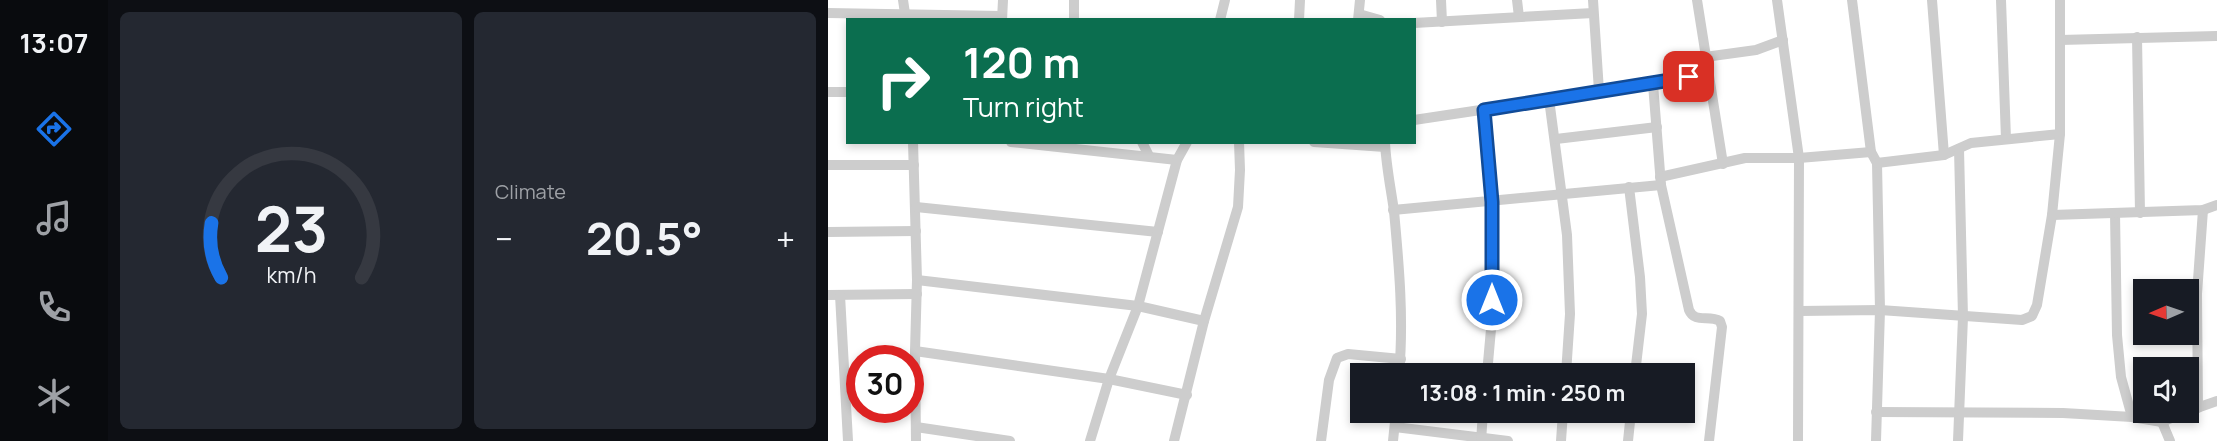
<!DOCTYPE html>
<html lang="en">
<head>
<meta charset="utf-8">
<style>
	:root { --surface:#171b24; --page:#242831; --text:#f1f3f6; --muted:#9ea1a6; --line:#363941; --accent:#1a73e8 }
	body { margin:0; font-family:Manrope,sans-serif; background:var(--page); color:var(--text); height:100vh; display:flex; flex-direction:column; font-size:22px; white-space:nowrap }
	* { box-sizing:border-box; margin:0 }
	p { font-size:20px; color:var(--muted) }
	.icon { flex:none; width:33px; height:33px; fill:none; stroke:currentColor; stroke-width:2; stroke-linecap:round; stroke-linejoin:round }
	.map { position:relative; flex:1; overflow:hidden }
	.drawer { display:flex; flex-direction:column; gap:12px; padding:12px; background:#0d0f14; width:720px }
	.drawer>* { flex:none }
	.hud { position:absolute; left:18px; top:18px; width:570px; height:126px; border-radius:0px; box-shadow:0 3px 9px #0003; background:#0b6e4f; color:#fff; overflow:hidden }
	.needle { width:39px; rotate:268deg }
	.tools { position:absolute; left:1305px; top:279px; display:grid; gap:12px }
	.tools a { display:grid; place-items:center; width:66px; height:66px; border-radius:0px; background:var(--surface); box-shadow:0 3px 9px #0003; font-size:30px }
	.speed { position:absolute; left:18px; top:345px; display:flex; gap:12px; font-size:30px; font-weight:700; text-align:center }
	.speed>* { display:grid; place-content:center; width:78px; height:78px; border-radius:50%; background:var(--surface); box-shadow:0 3px 9px #0003; line-height:1 }
	.speed .limit { border:9px solid #d22; background:#fff; color:#111 }
	.pin { position:absolute; display:grid; place-items:center; width:51px; height:51px; color:#fff; margin:-26px; border-radius:12px; box-shadow:0 3px 9px #0006 }
	.me { position:absolute; width:66px; margin:-33px; rotate:0deg; stroke-linejoin:round; filter:drop-shadow(0 0 4px #0008) }
	.turn { display:flex; align-items:center; gap:21px; height:126px; padding:0 18px; font-size:27px }
	.turn .icon { width:78px; height:78px; stroke-width:2.5 }
	.turn b { display:block; font-size:42px; line-height:51px }
	.big { font-size:45px; font-weight:700; line-height:1.1 }
	.drawer .widget { flex:1; display:flex; flex-direction:column; justify-content:center; gap:9px; min-width:0; padding:0 21px; border-radius:9px; background:var(--page) }
	.drawer .dial { align-items:center; gap:0 }
	.dial svg { height:156px; overflow:visible; fill:none; stroke:var(--line); stroke-width:7; stroke-linecap:round; text-anchor:middle }
	.dial text { fill:var(--text); stroke:none }
	.heat { display:flex; justify-content:space-between; align-items:center; font-size:33px; direction:ltr }
	.drawer .tiles { flex:1; display:grid; gap:12px; grid-template-columns:repeat(2,1fr) }
	.trip { position:absolute; left:522px; top:363px; width:345px; height:60px; border-radius:0px; background:var(--surface); box-shadow:0 3px 9px #0003; font-weight:700; line-height:60px; text-align:center }
	main { display:flex; flex:1; min-height:0 }
	.menu { display:flex; flex-direction:column; width:108px; justify-content:space-around; align-items:center; background:#090b0e; color:var(--muted) }
	.menu .icon { width:42px; height:42px }
	.menu .on { color:var(--accent) }
	.menu b { font-size:27px; color:var(--text) }
	.map>svg:first-child { display:block }
	.lines { fill:none; stroke-linecap:round; stroke-linejoin:round }
	.street { stroke:#cdcdcd; stroke-width:10 }
	.route-casing { stroke:#114b97; stroke-width:15 }
	.route { stroke:#1a73e8; stroke-width:10 }
</style>
</head>
<body>
<main>
<nav class="menu">
<b>13:07</b>
<svg class="icon on" aria-label="directions" viewBox="0 0 24 24"><path d="M12 3l9 9-9 9-9-9zM9 14v-3h6M13 9l2 2-2 2"/></svg>
<svg class="icon" aria-label="music" viewBox="0 0 24 24"><path d="M9 18V5l10-2v13"/><circle cx="6" cy="18" r="3"/><circle cx="16" cy="16" r="3"/></svg>
<svg class="icon" aria-label="phone" viewBox="0 0 24 24"><path d="M5 4h4l2 5-3 2q2 4 5 5l2-3 5 2v4C11 20 4 13 5 4z"/></svg>
<svg class="icon" aria-label="climate" viewBox="0 0 24 24"><path d="M12 3v18M4 7l16 10M4 17L20 7"/></svg>
</nav>
<section class="drawer">
<div class="tiles">
<div class="widget dial"><svg viewBox="0 0 100 80">
<path d="M14 69A42 42 0 1 1 86 69"/>
<path d="M14 69A42 42 0 0 1 9 41" stroke="#1a73e8"/>
<text x="50" y="56" font-size="32" font-weight="700">23</text>
<text x="50" y="72" font-size="11">km/h</text>
</svg></div>
<div class="widget"><p>Climate</p>
<div class="heat"><a>−</a><b class="big">20.5°</b><a>+</a></div>
</div>
</div>
</section>
<div class="map">
<svg width="1389" height="441" viewBox="0 0 1389 441">
	<rect width="100%" height="100%" fill="#fff"/>
	<g class="lines">
		<!-- street -->
		<g class="street">
			<polyline points="75,0 78,20"/>
			<polyline points="613,0 614,22"/>
			<polyline points="689,0 691,17"/>
			<polyline points="765,0 771,91"/>
			<polyline points="869,0 895,164"/>
			<polyline points="949,0 971,158 970,441"/>
			<polyline points="1024,0 1043,152 1049,163 1052,310 1048,441"/>
			<polyline points="1104,0 1116,155"/>
			<polyline points="1173,0 1178,139"/>
			<polyline points="0,13 174,16"/>
			<polyline points="531,14 552,20"/>
			<polyline points="174,20 175,0"/>
			<polyline points="246,20 246,0"/>
			<polyline points="392,20 397,0"/>
			<polyline points="471,20 472,0"/>
			<polyline points="530,20 532,0"/>
			<polyline points="586,23 765,13"/>
			<polyline points="1309,37 1312,213"/>
			<polyline points="1232,40 1389,36"/>
			<polyline points="877,57 928,50 955,40"/>
			<path d="M825 84 833 185 861 310C867 324 881 314 892 321L894 327 881 441"/>
			<polyline points="0,92 20,92"/>
			<polyline points="721,99 739,235 742,314 738,374"/>
			<polyline points="656,110 664,202 664,318 659,374"/>
			<polyline points="586,120 825,84 880,74"/>
			<polyline points="728,139 829,127"/>
			<polyline points="85,142 89,280 87,351 88,441"/>
			<polyline points="183,142 349,160"/>
			<polyline points="314,142 321,156"/>
			<polyline points="486,142 557,147"/>
			<path d="M557 142C558 166 563 189 566 211 571 265 576 320 571 374"/>
			<polyline points="1049,163 1116,155 1143,143 1232,134"/>
			<polyline points="0,165 86,165"/>
			<polyline points="832,177 917,158 971,158 1043,152"/>
			<polyline points="801,187 812,277 814,314 807,374"/>
			<polyline points="88,207 330,232"/>
			<polyline points="565,210 833,185"/>
			<polyline points="1287,213 1289,335 1293,377 1304,417"/>
			<polyline points="1224,215 1375,210 1389,205"/>
			<polyline points="0,232 88,231"/>
			<polyline points="89,280 310,306 376,321"/>
			<polyline points="0,295 89,294"/>
			<polyline points="12,295 20,441"/>
			<polyline points="972,311 1052,310 1194,320 1204,316 1209,305 1224,215 1232,134 1232,0"/>
			<polyline points="87,351 281,379 359,395"/>
			<polyline points="1370,408 1369,294 1375,210"/>
			<polyline points="1366,409 1389,401"/>
			<polyline points="1048,412 1235,413 1304,417 1334,422 1358,412"/>
			<polyline points="1334,422 1342,441"/>
			<polyline points="88,427 182,441"/>
			<polyline points="567,427 680,441"/>
			<polyline points="262,441 281,379 310,306 349,160 359,142"/>
			<polyline points="346,441 376,321 410,207 412,170 411,142"/>
			<polyline points="493,441 501,380 509,358 520,354 573,359"/>
			<polyline points="565,441 568,412"/>
			<polyline points="653,441 655,412"/>
			<polyline points="733,441 735,412"/>
			<polyline points="800,441 803,412"/>
			<polyline points="1130,441 1135,317 1131,149"/>
		</g>
	</g>
	<g class="lines">
		<defs>
			<polyline id="route" points="664,300 664,202 656,110 861,77"/>
		</defs>
		<!-- route casing -->
		<use href="#route" class="route-casing"/>
		<!-- route -->
		<use href="#route" class="route"/>
	</g>
</svg>
<div class="tools">
<a><svg class="needle" viewBox="-14 -14 28 28"><path d="M0-13l5 13h-10z" fill="#e53935"/><path d="M0 13l5-13h-10z" fill="#9ea1a6"/></svg></a>
<a><svg class="icon" aria-label="sound" viewBox="0 0 24 24"><path d="M4 9h4l5-4v14l-5-4H4zM17 9q2 3 0 6"/></svg></a>
</div>
<div class="speed"><div class="limit">30</div></div>
<div class="pin" style="left:861px;top:77px;background:#d93025"><svg class="icon" aria-label="arrive" viewBox="0 0 24 24"><path d="M6 21V4h12l-3 4 3 4H6"/></svg></div>
<svg class="me" style="left:664px;top:300px" viewBox="-20 -20 40 40"><circle r="17" fill="#1a73e8" stroke="#fff" stroke-width="3"/><path d="M0-11L8 9 0 5-8 9z" fill="#fff"/></svg>
<div class="trip">13:08 · 1 min · 250 m</div>
<div class="hud">
<div class="turn"><svg class="icon" aria-label="right" viewBox="0 0 24 24"><path d="M7 20v-9h11M14 6l5 5-5 5"/></svg><div><b>120 m</b>Turn right</div></div>
</div>
</div>
</main>
</body>
</html>
